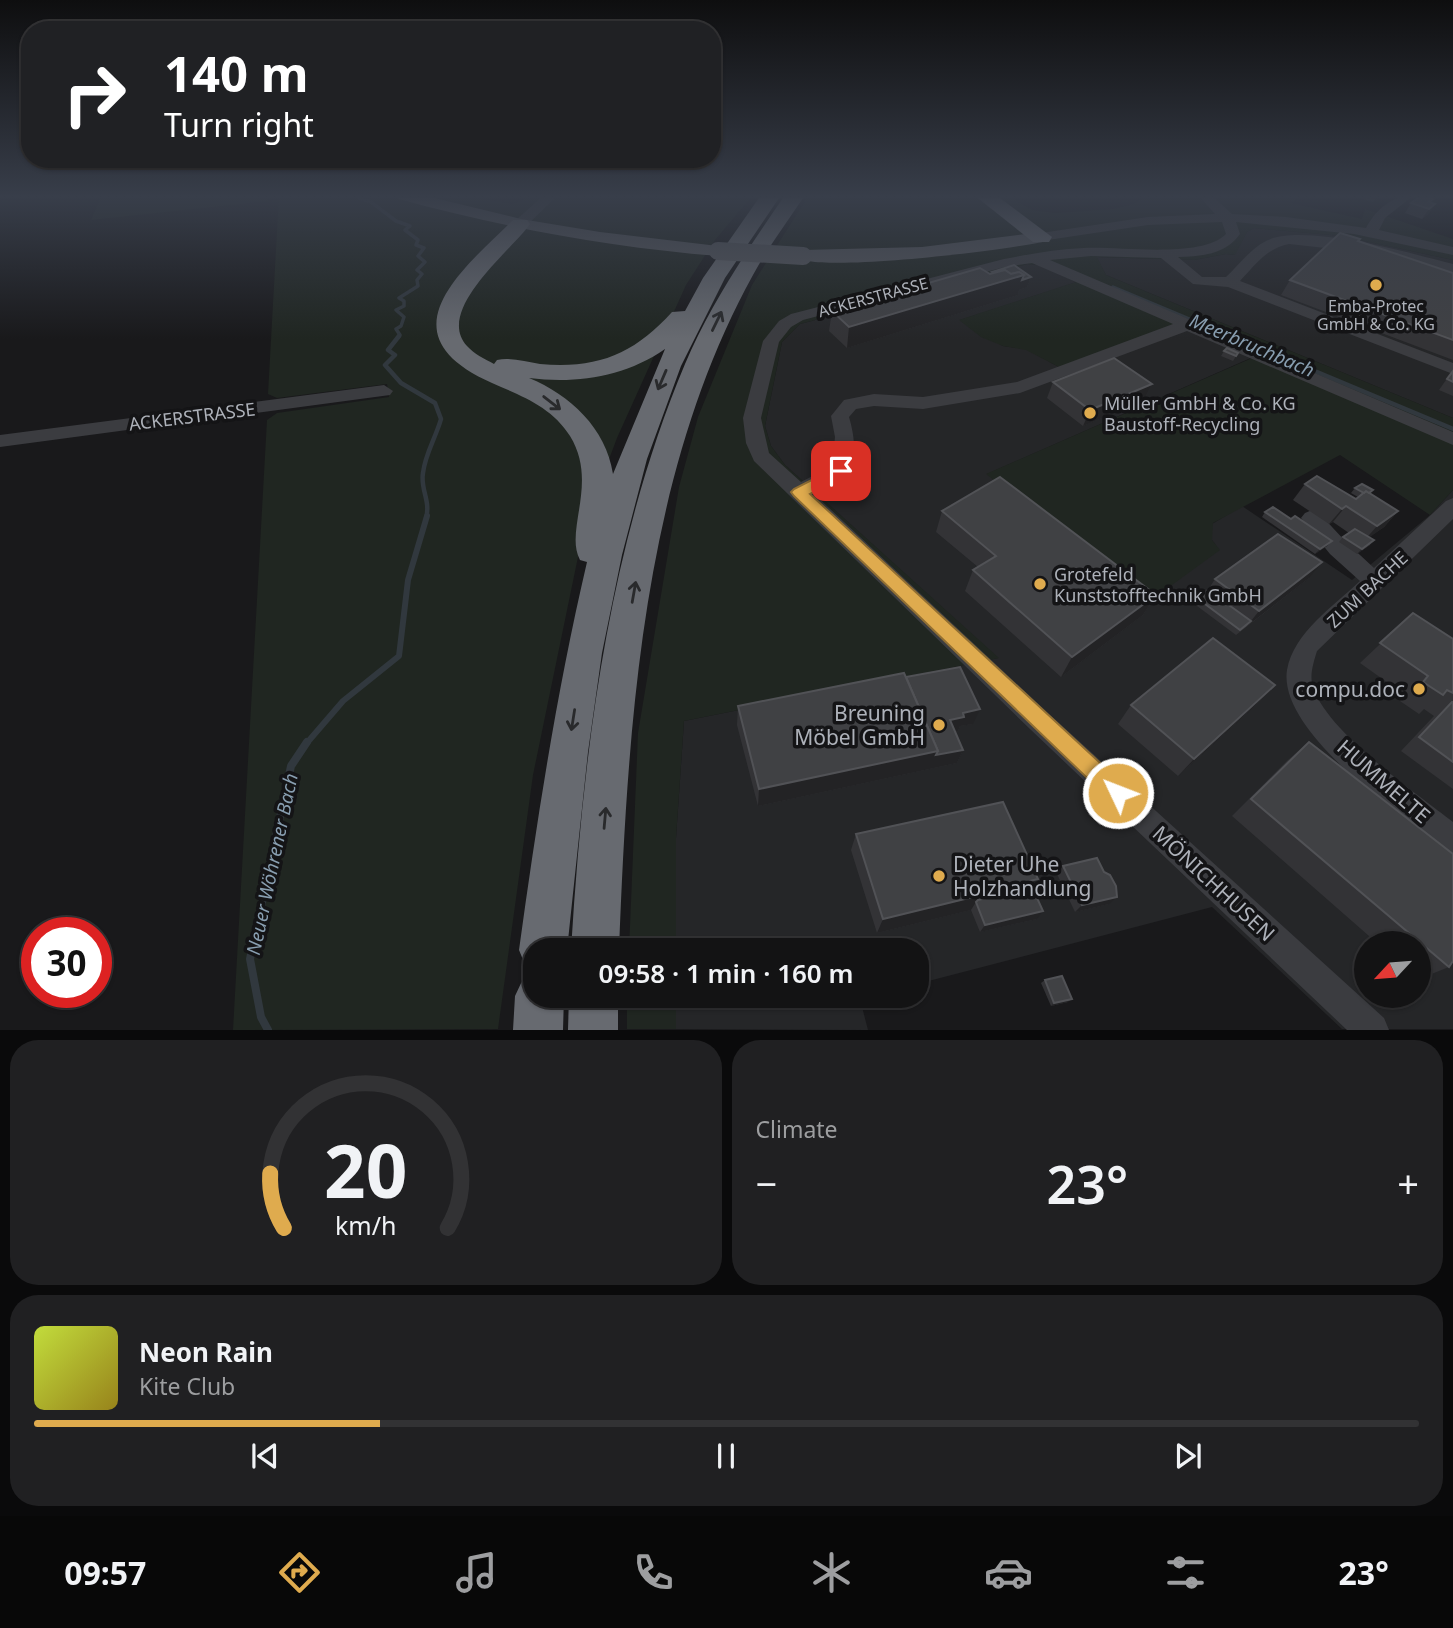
<!DOCTYPE html>
<html lang="en">
<head>
<meta charset="utf-8">
<style>
	:root { --surface:#131314; --page:#202022; --text:#f1f3f6; --muted:#9d9ea0; --line:#323234; --accent:#dfab4e }
	body { margin:0; font-family:"Noto Sans",sans-serif; background:var(--page); color:var(--text); height:100vh; display:flex; flex-direction:column; font-size:26px; white-space:nowrap }
	* { box-sizing:border-box; margin:0 }
	p { font-size:23px; color:var(--muted) }
	.icon { flex:none; width:38px; height:38px; fill:none; stroke:currentColor; stroke-width:2; stroke-linecap:round; stroke-linejoin:round }
	.map { position:relative; height:1030px; overflow:hidden }
	.panel { display:flex; flex-direction:column; gap:10px; padding:10px; background:#0a0a0b; flex:1 }
	.panel>* { flex:none }
	.guide { position:absolute; left:21px; top:21px; width:700px; height:147px; border-radius:28px; box-shadow:0 2px 5px #0004,0 0 0 2px var(--line); background:#202124; color:#fff; overflow:hidden }
	.needle { width:46px; rotate:244deg }
	.fabs { position:absolute; left:1354px; top:931px; display:grid; gap:14px }
	.fabs a { display:grid; place-items:center; width:77px; height:77px; border-radius:50%; background:var(--surface); box-shadow:0 2px 5px #0004,0 0 0 2px var(--line); font-size:35px }
	.speed { position:absolute; left:21px; top:917px; display:flex; gap:14px; font-size:35px; font-weight:700; text-align:center }
	.speed>* { display:grid; place-content:center; width:91px; height:91px; border-radius:50%; background:var(--surface); box-shadow:0 2px 5px #0004,0 0 0 2px var(--line); line-height:1 }
	.speed .limit { border:10px solid #d22; background:#fff; color:#111 }
	.pin { position:absolute; display:grid; place-items:center; width:60px; height:60px; color:#fff; margin:-30px; border-radius:14px; box-shadow:0 4px 10px #0006 }
	.me { position:absolute; width:77px; margin:-38px; rotate:313deg; stroke-linejoin:round; filter:drop-shadow(0 0 5px #0008) }
	.turn { display:flex; align-items:center; gap:24px; height:147px; padding:0 28px; font-size:32px }
	.turn .icon { width:91px; height:91px; stroke-width:2.5 }
	.turn b { display:block; font-size:49px; line-height:60px }
	.big { font-size:52px; font-weight:600; line-height:1.1 }
	.panel .tile { flex:1; display:flex; flex-direction:column; justify-content:center; gap:10px; min-width:0; padding:0 24px; border-radius:28px; background:var(--page) }
	.panel .dial { align-items:center; gap:0 }
	.dial svg { height:182px; overflow:visible; fill:none; stroke:var(--line); stroke-width:7; stroke-linecap:round; text-anchor:middle }
	.dial text { fill:var(--text); stroke:none }
	.song { display:flex; align-items:center; gap:21px }
	.cover { width:84px; height:84px; border-radius:10px; background:linear-gradient(135deg,hsl(70 70% 55%),hsl(50 70% 35%)) }
	.played { height:7px; border-radius:4px; background:linear-gradient(90deg,var(--accent) 25%,var(--line) 25%) }
	.keys { display:flex; justify-content:space-around; direction:ltr }
	.heat { display:flex; justify-content:space-between; align-items:center; font-size:38px; direction:ltr }
	.panel .tiles { flex:1; display:grid; gap:10px; grid-template-columns:1fr 1fr }
	.tile:last-child { grid-column:span 2 }
	.trip { position:absolute; left:523px; top:938px; width:406px; height:70px; border-radius:28px; background:var(--surface); box-shadow:0 2px 5px #0004,0 0 0 2px var(--line); font-weight:600; line-height:70px; text-align:center }
	.tabs { display:flex; height:112px; justify-content:space-around; align-items:center; background:#080808; color:var(--muted) }
	.tabs .icon { width:49px; height:49px }
	.tabs .current { color:var(--accent) }
	.tabs b { font-size:32px; color:var(--text) }
	.map>svg:first-child { display:block }
	.built { fill:#252628; fill-rule:evenodd }
	.green { fill:#202621 }
	.lines { fill:none; stroke-linecap:round; stroke-linejoin:round }
	.stream-far3 { stroke:#31383e; stroke-width:3.5 }
	.stream-far2 { stroke:#31383e; stroke-width:4.5 }
	.stream-far1 { stroke:#31383e; stroke-width:6 }
	.stream { stroke:#31383e; stroke-width:8 }
	.minor { fill:#3b3c40; fill-rule:evenodd }
	.major { fill:#57595e; fill-rule:evenodd }
	.highway { fill:#676a70; fill-rule:evenodd }
	.major-bridge { stroke:#57595e; stroke-width:18 }
	.wall { fill:#333336 }
	.shaded-wall { fill:#232325 }
	.building { fill:#404144; stroke:#515256; stroke-width:2 }
	.oneway { stroke:#292a2c }
	.route { fill:#dfab4e; stroke:#916f33; stroke-width:2 }
	.poi-dot { fill:#dfab4e; stroke:#141416; stroke-width:2.5 }
	.labels { text-anchor:middle; dominant-baseline:central; stroke-width:7; stroke-linejoin:round; paint-order:stroke }
	.far-street-label { font-size:16px; fill:#adb1b9; stroke:#141416 }
	.far-poi-label { font-size:16px; fill:#adb1b9; stroke:#141416 }
	.poi-label { font-size:18px; fill:#adb1b9; stroke:#141416; text-anchor:start }
	.street-label { font-size:18px; fill:#adb1b9; stroke:#141416 }
	.water-label { font-size:19px; font-style:italic; fill:#889eb0; stroke:#141416 }
	.near-poi-label { font-size:21px; fill:#adb1b9; stroke:#141416; text-anchor:end }
	.near-street-label { font-size:21px; fill:#adb1b9; stroke:#141416 }
</style>
</head>
<body>
<div class="map">
<svg width="1453" height="1030" viewBox="0 0 1453 1030">
	<rect width="100%" height="100%" fill="#19191b"/>
	<!-- built -->
	<g class="built">
		<polygon points="1254,228 1341,236 1453,260 1453,418 1106,275 1096,257 1194,260 1226,254 1234,255 1247,232"/>
		<path d="M1027 264 1039 265 1077 282 960 320 1003 346 1026 349 1059 367 1175 325 1253 357 987 474 1219 550 1212 540V524L1242 506 1352 580 1430 515 1453 490V1029H1342L1212 907 917 984V950H676V838L684 721 998 658 785 465 771 446 765 426 782 342 800 324ZM1367 943H1419V996H1367Z"/>
		<polygon points="676,996 873,996 860,999 868,1030 676,1029"/>
	</g>
	<!-- green -->
	<g class="green">
		<polygon points="102,195 268,195 268,201 91,220"/>
		<polygon points="279,195 458,195 512,204 526,199 529,195 753,195 715,240 686,285 617,438 585,523 533,775 498,1029 233,1030 267,420 277,413 389,397 387,384 277,398 268,394"/>
		<polygon points="809,195 1007,195 1032,210 1055,213 1113,209 1131,205 1151,195 1303,195 1290,203 1362,219 1365,209 1453,239 1453,260 1341,236 1254,228 1247,232 1235,255 1226,254 1194,260 1097,257 1106,275 1453,418 1453,490 1430,515 1340,455 1213,523 1212,540 1220,550 1150,601 986,474 1252,358 1175,325 1059,367 1026,350 1003,346 981,337 959,320 1076,282 1039,265 1027,264 800,324 782,342 765,426 771,446 785,465 999,658 684,721 676,838 676,950 629,950 638,733 679,487 698,417 752,285"/>
		<rect x="627" y="996" width="49" height="33"/>
	</g>
	<g class="lines">
		<!-- stream-far3 -->
		<g class="stream-far3">
			<polyline points="350,195 371,202 396,221 410,226 405,230 418,240 416,245 424,248 418,256 425,262 417,270 422,274 417,280 418,286 399,298 404,301 404,306 396,310 404,317 401,326 396,329 400,335 398,338"/>
			<polyline points="1113,287 1235,338"/>
		</g>
		<!-- stream-far2 -->
		<g class="stream-far2">
			<path d="M399 336 388 350 395 355 385 365 401 383 435 403 441 419C436 437 425 454 423 473 420 489 431 501 426 518"/>
			<polyline points="1231,336 1453,429"/>
		</g>
		<!-- stream-far1 -->
		<polyline class="stream-far1" points="306,744 343,701 399,656 408,580 427,516"/>
		<!-- stream -->
		<polyline class="stream" points="268,1030 261,1017 250,959 291,766 307,742"/>
		<!-- minor -->
		<g class="minor">
			<polygon points="544,195 558,195 525,227 515,227 515,221"/>
			<path d="M1198 195H1211L1232 214 1286 217 1366 228C1376 209 1393 195 1414 195L1385 218 1379 230 1453 247V255L1354 234 1236 222 1240 234C1225 255 1202 256 1178 257L1202 277H1226C1239 265 1250 249 1266 241 1302 222 1413 254 1453 264V274L1362 252 1289 244C1267 248 1255 265 1240 281L1453 363V374L1228 287 1193 284 1161 258 1091 256 1050 260 1453 432V445L1187 331 1020 393 923 409 874 406 856 409 849 417C854 434 858 458 848 475L813 493 1048 713 1384 1018 1389 1030H1347L1030 729 754 461 746 443 743 418 763 341 779 321 791 314 1004 259C1031 254 1057 249 1084 248 1119 246 1202 259 1226 234L1222 222 1148 225 1041 241 1034 237 1041 233 1148 217 1215 214ZM1032 263 1173 324 1017 382 923 397 874 394 844 400 831 416 835 437 832 466 801 482 769 453 761 418 779 342 791 327 803 320 1005 267Z"/>
			<polygon points="384,385 393,391 390,395 0,447 0,435"/>
			<path d="M1453 498V519L1317 651C1314 661 1310 673 1312 683 1322 729 1416 793 1453 822V854C1434 847 1418 830 1401 817 1366 788 1279 722 1287 670 1294 632 1333 607 1360 581L1330 554 1305 523 1301 518 1305 513 1312 510 1319 513 1346 542 1374 568 1446 501Z"/>
		</g>
		<!-- major -->
		<g class="major">
			<path d="M397 195H422L521 219 600 232 718 246 727 251 718 256C610 247 504 228 399 199Z"/>
			<path d="M1041 232 1050 237 1047 241C1015 249 810 275 794 256L803 250 922 247Z"/>
		</g>
		<!-- highway -->
		<g class="highway">
			<path d="M761 195H781L725 278 681 366 647 459 622 555 602 653 588 752 567 950H536V971L526 967 519 950C537 819 557 690 587 562L580 560C564 530 599 483 570 436 552 407 522 396 492 383 384 335 457 274 513 220H527L530 224C512 250 434 310 467 346 474 354 485 359 494 364L497 360C511 357 526 362 540 364 598 369 634 354 672 312L685 311 703 278ZM665 349 613 474C606 428 570 395 529 378 576 384 625 377 665 349Z"/>
			<path d="M785 195H805C788 221 768 247 753 275 642 476 628 725 619 950H571C583 753 608 547 685 364 711 303 748 249 785 195Z"/>
			<polygon points="974,195 996,195 1052,237 1049,242 1033,242"/>
			<polygon points="536,973 536,996 564,996 563,1030 513,1030 515,996 523,979"/>
			<polygon points="569,996 618,996 618,1030 568,1030"/>
		</g>
		<!-- major-bridge -->
		<polyline class="major-bridge" points="718,251 803,256"/>
	</g>
	<!-- wall -->
	<g class="wall">
		<polygon points="1349,195 1381,195 1379,198 1373,202"/>
		<polygon points="1433,199 1430,202 1435,204 1428,214 1422,219 1405,213 1411,203"/>
		<polygon points="1360,239 1359,242 1453,273 1453,360 1281,295 1290,280"/>
		<polygon points="992,272 1031,277 1027,287 1019,290 1018,295 847,348 829,331 832,311 990,274 991,274"/>
		<polygon points="1224,351 1238,353 1233,361 1221,356"/>
		<polygon points="1453,370 1453,396 1439,390"/>
		<polygon points="1053,382 1152,384 1144,400 1083,426 1047,398"/>
		<polygon points="1305,484 1356,499 1358,497 1351,493 1355,488 1370,494 1398,511 1384,527 1369,537 1370,545 1357,554 1339,542 1343,537 1349,533 1333,522 1329,524 1293,500"/>
		<polygon points="942,511 1156,595 1143,615 1061,677 965,591 973,570 978,567 936,532"/>
		<polygon points="1265,512 1327,546 1315,554 1262,517"/>
		<polygon points="1309,578 1236,635 1193,603 1197,598 1208,590 1215,579"/>
		<polygon points="1413,613 1453,639 1453,789 1401,751 1434,716 1424,709 1419,714 1400,701 1405,695 1360,663"/>
		<polygon points="1275,685 1257,704 1178,776 1118,724 1131,705"/>
		<polygon points="738,706 973,724 960,726 958,731 955,732 963,750 957,763 758,806 737,725"/>
		<polygon points="1309,742 1449,967 1419,979 1419,943 1377,943 1232,816 1288,760"/>
		<polygon points="856,834 1032,887 1037,919 980,932 971,910 877,933 851,850"/>
		<polygon points="1063,866 1109,904 1075,912 1057,874"/>
		<polygon points="1045,980 1068,1002 1051,1006 1041,983"/>
	</g>
	<!-- shaded-wall -->
	<g class="shaded-wall">
		<polygon points="1377,195 1381,195 1379,198 1373,202"/>
		<polygon points="1435,204 1428,214 1422,219 1429,209"/>
		<polygon points="1024,275 1031,277 1027,287 1019,290 1018,295 847,348 849,327"/>
		<polygon points="1152,384 1144,400 1083,426 1090,410"/>
		<polygon points="1346,506 1333,522 1329,524 1342,509"/>
		<polygon points="1398,511 1384,527 1363,542 1377,526"/>
		<polygon points="1374,540 1370,545 1357,554 1362,549"/>
		<polygon points="1332,541 1327,546 1315,554 1320,549"/>
		<polygon points="1322,562 1309,578 1247,626 1259,611"/>
		<polygon points="1156,595 1143,615 1061,677 1072,657"/>
		<polygon points="1275,685 1257,704 1178,776 1194,759"/>
		<polygon points="980,709 973,724 960,726 958,731 944,734 950,720 963,713"/>
		<polygon points="963,750 957,763 758,806 759,789 938,751"/>
		<polygon points="1038,879 1026,894 976,902 971,910 877,933 883,919 980,893"/>
		<polygon points="1117,897 1109,904 1075,912 1082,905"/>
		<polygon points="1043,911 1037,919 980,932 985,925"/>
		<polygon points="1072,999 1068,1002 1051,1006 1054,1003"/>
	</g>
	<!-- building -->
	<g class="building">
		<polygon points="1422,195 1433,199 1429,202 1435,204 1429,209 1411,203"/>
		<polygon points="1340,233 1360,239 1358,241 1453,273 1453,340 1290,280"/>
		<polygon points="1014,265 1031,277 1022,280 1024,275 1019,272 1011,274 1005,270 994,273 992,272"/>
		<polygon points="980,268 990,274 1005,270 1011,274 1019,272 1024,275 849,327 832,311"/>
		<polygon points="1227,348 1238,353 1236,356 1224,351"/>
		<polygon points="1114,358 1152,384 1090,410 1053,382"/>
		<polygon points="1453,371 1453,382 1447,379"/>
		<polygon points="1317,476 1356,499 1366,491 1398,511 1377,526 1346,506 1342,509 1305,484"/>
		<polygon points="1000,477 1156,595 1072,657 973,570 996,556 942,511"/>
		<polygon points="1362,484 1373,490 1369,493 1366,491 1364,493 1355,488"/>
		<polygon points="1273,507 1291,519 1295,516 1332,541 1320,549 1265,512"/>
		<polygon points="1355,529 1374,540 1362,549 1343,537"/>
		<polygon points="1278,534 1322,562 1259,611 1215,579"/>
		<polygon points="1208,590 1251,621 1240,630 1197,598"/>
		<polygon points="1413,613 1453,639 1453,693 1447,690 1443,695 1423,682 1428,676 1380,643"/>
		<polygon points="1213,638 1275,685 1194,759 1131,705"/>
		<polygon points="960,667 980,709 963,713 964,717 950,720 963,750 936,755 938,751 906,677"/>
		<polygon points="904,673 938,751 759,789 738,706"/>
		<polygon points="1452,702 1453,702 1453,762 1419,737"/>
		<polygon points="1309,742 1453,854 1453,961 1449,967 1251,799"/>
		<polygon points="1003,802 1038,879 980,893 981,895 883,919 856,834"/>
		<polygon points="1097,858 1104,872 1110,875 1116,886 1117,897 1082,905 1063,866"/>
		<polygon points="1032,887 1043,911 985,925 976,902 978,900"/>
		<polygon points="1062,976 1072,999 1054,1003 1045,980"/>
	</g>
	<!-- one-way arrows -->
	<defs><path id="oneway-shaft" d="M-6 0H5M1.5-3L5.5 0L1.5 3" fill="none" stroke-width="1.6" stroke-linecap="round" stroke-linejoin="round" transform="scale(1.75)"/></defs>
	<g class="oneway">
		<use href="#oneway-shaft" transform="translate(717 321) rotate(-64)"/>
		<use href="#oneway-shaft" transform="translate(662 380) rotate(113)"/>
		<use href="#oneway-shaft" transform="translate(552 403) rotate(38)"/>
		<use href="#oneway-shaft" transform="translate(634 592) rotate(-80)"/>
		<use href="#oneway-shaft" transform="translate(573 720) rotate(99)"/>
		<use href="#oneway-shaft" transform="translate(605 818) rotate(-85)"/>
	</g>
	<!-- sky -->
	<linearGradient id="sky" x2="0" y2="1"><stop stop-color="#0e0e0f"/><stop offset="0.58" stop-color="#383e4a"/><stop offset="1" stop-color="#383e4a" stop-opacity="0"/></linearGradient>
	<rect width="1453" height="339" fill="url(#sky)"/>
	<!-- route -->
	<polygon class="route" points="841,465 849,471 847,474 810,494 1125,786 1128,793 1125,800 1118,803 1110,800 794,496 791,492 794,489"/>
	<!-- markers -->
	<g class="poi-dot">
		<circle cx="1376" cy="285" r="7"/>
		<circle cx="1090" cy="413" r="7"/>
		<circle cx="1040" cy="584" r="7"/>
		<circle cx="1419" cy="689" r="7"/>
		<circle cx="939" cy="725" r="7"/>
		<circle cx="939" cy="876" r="7"/>
	</g>
	<g class="labels">
		<!-- far-street labels -->
		<g class="far-street-label">
			<text transform="translate(873 297) rotate(-15)">ACKERSTRASSE</text>
		</g>
		<!-- far-poi labels -->
		<g class="far-poi-label">
			<text x="1376" y="306">Emba-Protec<tspan x="1376" dy="18">GmbH &amp; Co. KG</tspan></text>
		</g>
		<!-- poi labels -->
		<g class="poi-label">
			<text x="1104" y="403">Müller GmbH &amp; Co. KG<tspan x="1104" dy="21">Baustoff-Recycling</tspan></text>
			<text x="1054" y="574">Grotefeld<tspan x="1054" dy="21">Kunststofftechnik GmbH</tspan></text>
		</g>
		<!-- street labels -->
		<g class="street-label">
			<text transform="translate(192 416) rotate(-7)">ACKERSTRASSE</text>
			<text transform="translate(1367 589) rotate(-43)">ZUM BACHE</text>
		</g>
		<!-- water labels -->
		<g class="water-label">
			<text transform="translate(1252 345) rotate(23)">Meerbruchbach</text>
			<text transform="translate(272 864) rotate(-78)">Neuer Wöhrener Bach</text>
		</g>
		<!-- near-poi labels -->
		<g class="near-poi-label">
			<text x="1405" y="689">compu.doc</text>
			<text x="925" y="713">Breuning<tspan x="925" dy="24">Möbel GmbH</tspan></text>
			<text x="953" y="864" text-anchor="start">Dieter Uhe<tspan x="953" dy="24">Holzhandlung</tspan></text>
		</g>
		<!-- near-street labels -->
		<g class="near-street-label">
			<text transform="translate(1384 781) rotate(41)">HUMMELTE</text>
			<text transform="translate(1214 883) rotate(43)">MÖNICHHUSEN</text>
		</g>
	</g>
</svg>
<div class="fabs">
<a><svg class="needle" viewBox="-14 -14 28 28"><path d="M0-13l5 13h-10z" fill="#e53935"/><path d="M0 13l5-13h-10z" fill="#9d9ea0"/></svg></a>
</div>
<div class="speed"><div class="limit">30</div></div>
<div class="pin" style="left:841px;top:471px;background:#d93025"><svg class="icon" aria-label="arrive" viewBox="0 0 24 24"><path d="M6 21V4h12l-3 4 3 4H6"/></svg></div>
<svg class="me" style="left:1118px;top:793px" viewBox="-20 -20 40 40"><circle r="17" fill="#dfab4e" stroke="#fff" stroke-width="3"/><path d="M0-11L8 9 0 5-8 9z" fill="#fff"/></svg>
<div class="trip">09:58 · 1 min · 160 m</div>
<div class="guide">
<div class="turn"><svg class="icon" aria-label="right" viewBox="0 0 24 24"><path d="M7 20v-9h11M14 6l5 5-5 5"/></svg><div><b>140 m</b>Turn right</div></div>
</div>
</div>
<section class="panel">
<div class="tiles">
<div class="tile dial"><svg viewBox="0 0 100 80">
<path d="M14 69A42 42 0 1 1 86 69"/>
<path d="M14 69A42 42 0 0 1 8 45" stroke="#dfab4e"/>
<text x="50" y="56" font-size="32" font-weight="700">20</text>
<text x="50" y="72" font-size="11">km/h</text>
</svg></div>
<div class="tile"><p>Climate</p>
<div class="heat"><a>−</a><b class="big">23°</b><a>+</a></div>
</div>
<div class="tile">
<div class="song"><i class="cover"></i><div><b>Neon Rain</b><p>Kite Club</p></div></div>
<div class="played"></div>
<div class="keys"><svg class="icon" aria-label="previous" viewBox="0 0 24 24"><path d="M18 5L8 12l10 7zM5 5v14"/></svg><svg class="icon" aria-label="pause" viewBox="0 0 24 24"><path d="M8 5v14M16 5v14"/></svg><svg class="icon" aria-label="next" viewBox="0 0 24 24"><path d="M6 5l10 7-10 7zM19 5v14"/></svg></div>
</div>
</div>
</section>
<nav class="tabs">
<b>09:57</b>
<svg class="icon current" aria-label="directions" viewBox="0 0 24 24"><path d="M12 3l9 9-9 9-9-9zM9 14v-3h6M13 9l2 2-2 2"/></svg>
<svg class="icon" aria-label="music" viewBox="0 0 24 24"><path d="M9 18V5l10-2v13"/><circle cx="6" cy="18" r="3"/><circle cx="16" cy="16" r="3"/></svg>
<svg class="icon" aria-label="phone" viewBox="0 0 24 24"><path d="M5 4h4l2 5-3 2q2 4 5 5l2-3 5 2v4C11 20 4 13 5 4z"/></svg>
<svg class="icon" aria-label="climate" viewBox="0 0 24 24"><path d="M12 3v18M4 7l16 10M4 17L20 7"/></svg>
<svg class="icon" aria-label="car" viewBox="0 0 24 24"><path d="M5 17H2v-5l4-1 3-4h7l3 4 3 1v5h-3M9 17h6M6 11h13"/><circle cx="7" cy="17" r="2"/><circle cx="17" cy="17" r="2"/></svg>
<svg class="icon" aria-label="filters" viewBox="0 0 24 24"><path d="M4 7h16M4 17h16"/><circle cx="9" cy="7" r="2"/><circle cx="15" cy="17" r="2"/></svg>
<b>23°</b>
</nav>
</body>
</html>
